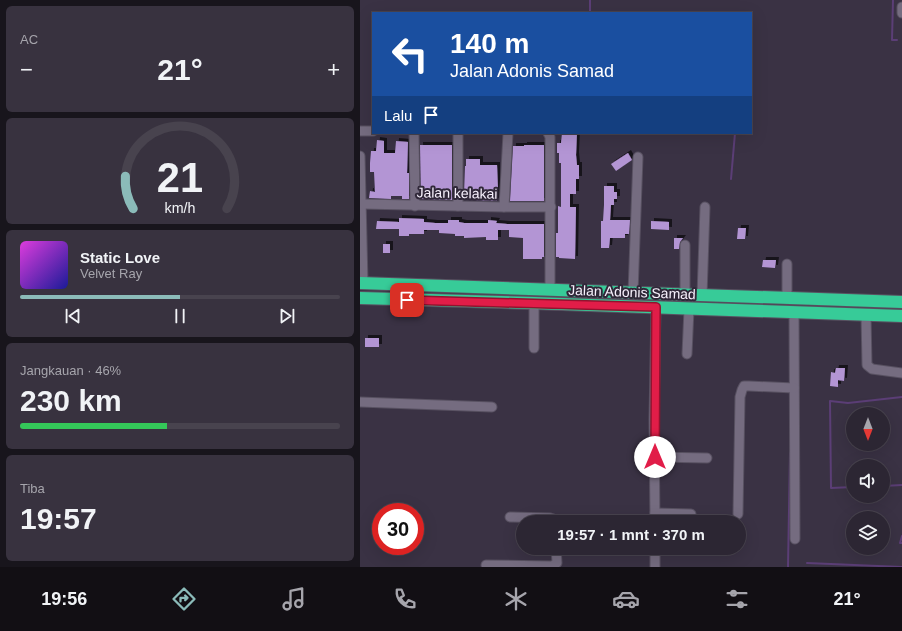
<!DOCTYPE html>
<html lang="id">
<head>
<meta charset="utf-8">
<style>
	:root { --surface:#2c2633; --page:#38323f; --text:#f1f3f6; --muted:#a6a5ac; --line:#48434e; --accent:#8bbbb9 }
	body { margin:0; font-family:Helvetica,sans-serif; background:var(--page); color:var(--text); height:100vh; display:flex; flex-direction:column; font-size:15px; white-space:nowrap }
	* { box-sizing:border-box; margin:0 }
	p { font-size:13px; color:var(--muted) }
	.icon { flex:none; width:22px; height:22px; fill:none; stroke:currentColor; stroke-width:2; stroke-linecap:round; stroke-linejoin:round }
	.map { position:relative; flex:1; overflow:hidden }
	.drawer { display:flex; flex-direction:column; gap:6px; padding:6px; background:#18151c; width:360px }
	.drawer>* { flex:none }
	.hud { position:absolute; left:12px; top:12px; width:380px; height:122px; border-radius:0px; box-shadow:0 4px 16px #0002,0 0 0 1px var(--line); background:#1a4fa0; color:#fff; overflow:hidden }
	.needle { width:26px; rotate:180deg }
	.tools { position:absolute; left:486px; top:407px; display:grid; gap:8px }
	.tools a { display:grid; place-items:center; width:44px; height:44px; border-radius:50%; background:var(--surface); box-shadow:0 4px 16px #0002,0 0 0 1px var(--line); font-size:20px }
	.speed { position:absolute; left:12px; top:503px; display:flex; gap:8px; font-size:20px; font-weight:700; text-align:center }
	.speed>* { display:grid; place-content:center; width:52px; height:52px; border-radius:50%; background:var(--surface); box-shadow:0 4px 16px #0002,0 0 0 1px var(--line); line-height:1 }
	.speed .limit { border:6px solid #d22; background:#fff; color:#111 }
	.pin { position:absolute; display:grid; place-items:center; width:34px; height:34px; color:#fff; margin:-17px; border-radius:8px; box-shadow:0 2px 6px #0006 }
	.me { position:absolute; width:44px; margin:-22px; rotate:0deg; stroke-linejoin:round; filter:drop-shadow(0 0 3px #0008) }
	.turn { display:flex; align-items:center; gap:14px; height:84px; padding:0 12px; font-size:18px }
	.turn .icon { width:52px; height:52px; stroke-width:2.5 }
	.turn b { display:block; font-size:28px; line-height:34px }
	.then { display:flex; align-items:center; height:38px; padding:0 12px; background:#0003; gap:8px; font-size:15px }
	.big { font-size:30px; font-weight:700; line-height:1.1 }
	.drawer .widget { flex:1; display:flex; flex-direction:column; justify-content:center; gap:6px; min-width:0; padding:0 14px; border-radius:6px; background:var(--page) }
	.drawer .dial { align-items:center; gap:0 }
	.dial svg { height:104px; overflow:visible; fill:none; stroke:var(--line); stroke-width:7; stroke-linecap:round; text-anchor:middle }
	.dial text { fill:var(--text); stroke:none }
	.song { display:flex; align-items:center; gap:12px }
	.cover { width:48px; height:48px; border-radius:6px; background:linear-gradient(135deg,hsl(300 70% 55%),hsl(240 70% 35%)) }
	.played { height:4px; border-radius:2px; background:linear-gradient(90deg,var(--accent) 50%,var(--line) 50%) }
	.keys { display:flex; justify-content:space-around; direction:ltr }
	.heat { display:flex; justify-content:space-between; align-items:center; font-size:22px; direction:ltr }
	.charge { height:6px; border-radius:3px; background:linear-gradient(90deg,#34c759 46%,var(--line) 0) }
	.trip { position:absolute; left:156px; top:515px; width:230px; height:40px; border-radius:20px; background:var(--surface); box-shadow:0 4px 16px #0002,0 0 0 1px var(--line); font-weight:700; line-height:40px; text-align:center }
	.tabs { display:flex; height:64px; justify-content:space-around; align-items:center; background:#120f14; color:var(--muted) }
	.tabs .icon { width:28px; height:28px }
	.tabs .on { color:var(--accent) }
	.tabs b { font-size:18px; color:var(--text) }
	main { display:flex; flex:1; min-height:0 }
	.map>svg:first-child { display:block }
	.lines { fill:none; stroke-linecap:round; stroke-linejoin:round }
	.stream { stroke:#5b3e76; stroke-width:2 }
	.building { fill:#b395d4; filter:url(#shadow) }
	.minor-casing { stroke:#585161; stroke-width:11 }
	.highway-casing { stroke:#585161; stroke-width:14 }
	.minor { stroke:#756c80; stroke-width:9 }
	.highway { stroke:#37cb98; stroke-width:12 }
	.route-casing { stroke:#92132f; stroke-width:10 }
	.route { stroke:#e11d48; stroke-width:7 }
	.labels { text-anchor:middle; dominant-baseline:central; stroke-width:4; stroke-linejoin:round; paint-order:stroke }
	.street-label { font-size:14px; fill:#f6f0fc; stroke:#302839 }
</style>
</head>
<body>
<main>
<section class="drawer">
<div class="widget"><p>AC</p>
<div class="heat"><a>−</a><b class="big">21°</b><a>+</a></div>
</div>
<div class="widget dial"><svg viewBox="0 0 100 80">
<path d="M14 69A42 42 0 1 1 86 69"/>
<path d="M14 69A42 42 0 0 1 8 44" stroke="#8bbbb9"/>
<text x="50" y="56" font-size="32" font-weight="700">21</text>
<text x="50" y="72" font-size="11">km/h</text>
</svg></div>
<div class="widget">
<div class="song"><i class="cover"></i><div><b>Static Love</b><p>Velvet Ray</p></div></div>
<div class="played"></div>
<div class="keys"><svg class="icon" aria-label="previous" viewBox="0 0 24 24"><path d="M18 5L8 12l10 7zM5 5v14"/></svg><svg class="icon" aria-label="pause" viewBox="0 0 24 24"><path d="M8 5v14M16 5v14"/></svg><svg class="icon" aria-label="next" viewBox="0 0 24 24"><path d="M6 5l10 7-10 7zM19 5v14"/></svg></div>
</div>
<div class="widget"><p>Jangkauan · 46%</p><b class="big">230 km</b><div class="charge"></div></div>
<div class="widget"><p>Tiba</p><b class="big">19:57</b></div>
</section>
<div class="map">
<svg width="542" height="567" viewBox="0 0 542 567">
	<defs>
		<filter id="shadow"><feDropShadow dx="3" dy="-3" stdDeviation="0" flood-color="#0009"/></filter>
	</defs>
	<rect width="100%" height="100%" fill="#3a3244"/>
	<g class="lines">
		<!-- stream -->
		<g class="stream">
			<polyline points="230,0 230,13"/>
			<polyline points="533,0 532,40 537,40"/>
			<polyline points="371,179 375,133"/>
			<polyline points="523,486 542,485"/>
			<polyline points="493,487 471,488 470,401 488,403 542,397"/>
			<polyline points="542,536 540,543 542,543"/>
			<polyline points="447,563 542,567"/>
			<polyline points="428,567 430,453"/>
		</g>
	</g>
	<!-- building -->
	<g class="building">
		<polygon points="202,133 217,133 216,155 217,165 219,165 219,179 216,179 216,194 210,194 210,207 216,207 215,259 199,258 199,257 196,257 196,233 198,233 198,206 201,207 201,163 199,163 199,153 197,153 197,143 201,143"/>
		<polygon points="17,140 24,141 24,153 35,153 36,141 48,142 47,173 49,173 49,199 42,199 42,196 31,196 31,199 9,198 10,191 15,192 14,172 10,172 10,163 11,151 16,151"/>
		<polygon points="60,145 92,145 92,200 61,199"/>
		<polygon points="164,145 184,145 184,201 150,201 153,146 164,146"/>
		<polygon points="268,153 272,160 256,171 251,164"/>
		<polygon points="106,159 120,159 120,165 137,165 138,189 137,189 137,201 114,200 114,194 104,194 105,166 106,166"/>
		<polygon points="244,186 254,186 254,192 257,192 257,199 254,199 254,205 251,205 250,220 270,220 269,234 265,234 265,238 250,238 249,248 241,248 241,221 243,221 244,205"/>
		<polygon points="39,218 64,219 64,222 75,223 88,223 88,220 99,220 99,222 104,223 128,223 128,220 137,221 136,223 147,224 184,224 184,257 182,257 182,259 163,259 163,238 149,237 149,230 138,230 138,240 126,240 126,237 104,238 104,236 95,236 95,234 79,233 79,230 64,230 64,234 49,234 49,236 39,236 39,229 16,229 17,221 39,222"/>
		<polygon points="291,221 309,222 309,230 291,229"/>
		<polygon points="378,228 386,228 385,239 377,239"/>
		<polygon points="314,238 323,238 320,242 319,249 314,249"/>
		<rect x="23" y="244" width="7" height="9"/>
		<polygon points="403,260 416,260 415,268 402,267"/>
		<rect x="5" y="338" width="14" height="9"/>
		<polygon points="476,368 485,368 484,381 478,380 478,387 470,386 471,372 475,373"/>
	</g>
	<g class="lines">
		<defs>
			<g id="minor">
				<polyline points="542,7 542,13"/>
				<polyline points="0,131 13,131"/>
				<polyline points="54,133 55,206"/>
				<polyline points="98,133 98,206"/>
				<polyline points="188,133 190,137 190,290"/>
				<polyline points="0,156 3,283"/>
				<polyline points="2,204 144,207 191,207"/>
				<polyline points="144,207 148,133"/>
				<polyline points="273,293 278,157"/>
				<polyline points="325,295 325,245"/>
				<polyline points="342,296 345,207"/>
				<polyline points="427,298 427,264"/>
				<polyline points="434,312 435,539"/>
				<polyline points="506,315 507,365 512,369 542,373"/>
				<polyline points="174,348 174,303"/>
				<polyline points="327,354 329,309"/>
				<polyline points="0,402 132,407"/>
				<polyline points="295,457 347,458"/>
				<polyline points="295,513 331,514"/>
				<polyline points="378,514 380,397 382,390 384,386 389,386 434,388"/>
				<polyline points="150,517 190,518 193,519 195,522"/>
				<polyline points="295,522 294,419 296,307"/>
				<polyline points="126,565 192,566 197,563 196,548"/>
				<polyline points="295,567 295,548"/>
			</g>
			<g id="highway">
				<polyline points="0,283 542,302"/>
				<polyline points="0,298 174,303 542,316"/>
			</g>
		</defs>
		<!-- minor casing -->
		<use href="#minor" class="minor-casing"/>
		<!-- highway casing -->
		<use href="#highway" class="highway-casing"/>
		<!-- minor -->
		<use href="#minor" class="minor"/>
		<!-- highway -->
		<use href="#highway" class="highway"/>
	</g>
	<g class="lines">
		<defs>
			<polyline id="route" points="47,300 296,307 295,457"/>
		</defs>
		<!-- route casing -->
		<use href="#route" class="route-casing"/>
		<!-- route -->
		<use href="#route" class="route"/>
	</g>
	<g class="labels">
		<!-- street labels -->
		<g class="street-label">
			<text transform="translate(97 193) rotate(1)">Jalan kelakai</text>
			<text transform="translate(272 292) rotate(2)">Jalan Adonis Samad</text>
		</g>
	</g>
</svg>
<div class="tools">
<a><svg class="needle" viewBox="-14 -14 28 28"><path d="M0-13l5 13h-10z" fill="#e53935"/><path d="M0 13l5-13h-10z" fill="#a6a5ac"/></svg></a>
<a><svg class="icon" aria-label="sound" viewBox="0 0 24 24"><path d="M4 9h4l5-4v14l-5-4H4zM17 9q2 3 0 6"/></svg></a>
<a><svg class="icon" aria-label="layers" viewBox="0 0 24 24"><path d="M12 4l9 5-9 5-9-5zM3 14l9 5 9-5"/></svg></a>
</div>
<div class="speed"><div class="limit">30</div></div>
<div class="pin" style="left:47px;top:300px;background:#d93025"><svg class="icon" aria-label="arrive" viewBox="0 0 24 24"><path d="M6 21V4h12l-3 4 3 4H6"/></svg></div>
<svg class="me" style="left:295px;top:457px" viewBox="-20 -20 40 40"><circle r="19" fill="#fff"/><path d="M0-13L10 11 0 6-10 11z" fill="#e11d48"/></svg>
<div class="trip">19:57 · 1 mnt · 370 m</div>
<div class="hud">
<div class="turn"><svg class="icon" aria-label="left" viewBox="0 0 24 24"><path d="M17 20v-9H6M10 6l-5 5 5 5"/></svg><div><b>140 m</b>Jalan Adonis Samad</div></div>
<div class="then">Lalu<svg class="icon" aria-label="arrive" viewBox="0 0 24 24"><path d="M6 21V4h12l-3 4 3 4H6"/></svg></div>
</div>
</div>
</main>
<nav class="tabs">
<b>19:56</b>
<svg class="icon on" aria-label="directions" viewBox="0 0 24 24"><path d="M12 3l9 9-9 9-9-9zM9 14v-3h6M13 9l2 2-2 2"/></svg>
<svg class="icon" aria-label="music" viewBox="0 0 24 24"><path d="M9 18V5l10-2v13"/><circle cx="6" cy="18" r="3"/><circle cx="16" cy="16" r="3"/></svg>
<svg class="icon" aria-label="phone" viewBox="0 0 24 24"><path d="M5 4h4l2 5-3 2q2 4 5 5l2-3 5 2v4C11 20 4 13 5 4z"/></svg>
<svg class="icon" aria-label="climate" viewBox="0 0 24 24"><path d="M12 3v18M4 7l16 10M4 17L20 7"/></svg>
<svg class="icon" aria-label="car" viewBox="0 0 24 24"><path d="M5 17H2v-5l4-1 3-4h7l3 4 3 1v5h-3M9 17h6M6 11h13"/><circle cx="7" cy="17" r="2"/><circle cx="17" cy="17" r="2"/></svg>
<svg class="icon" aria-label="filters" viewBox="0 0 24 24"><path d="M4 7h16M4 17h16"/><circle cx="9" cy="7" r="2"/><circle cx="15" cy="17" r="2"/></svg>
<b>21°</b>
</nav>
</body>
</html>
